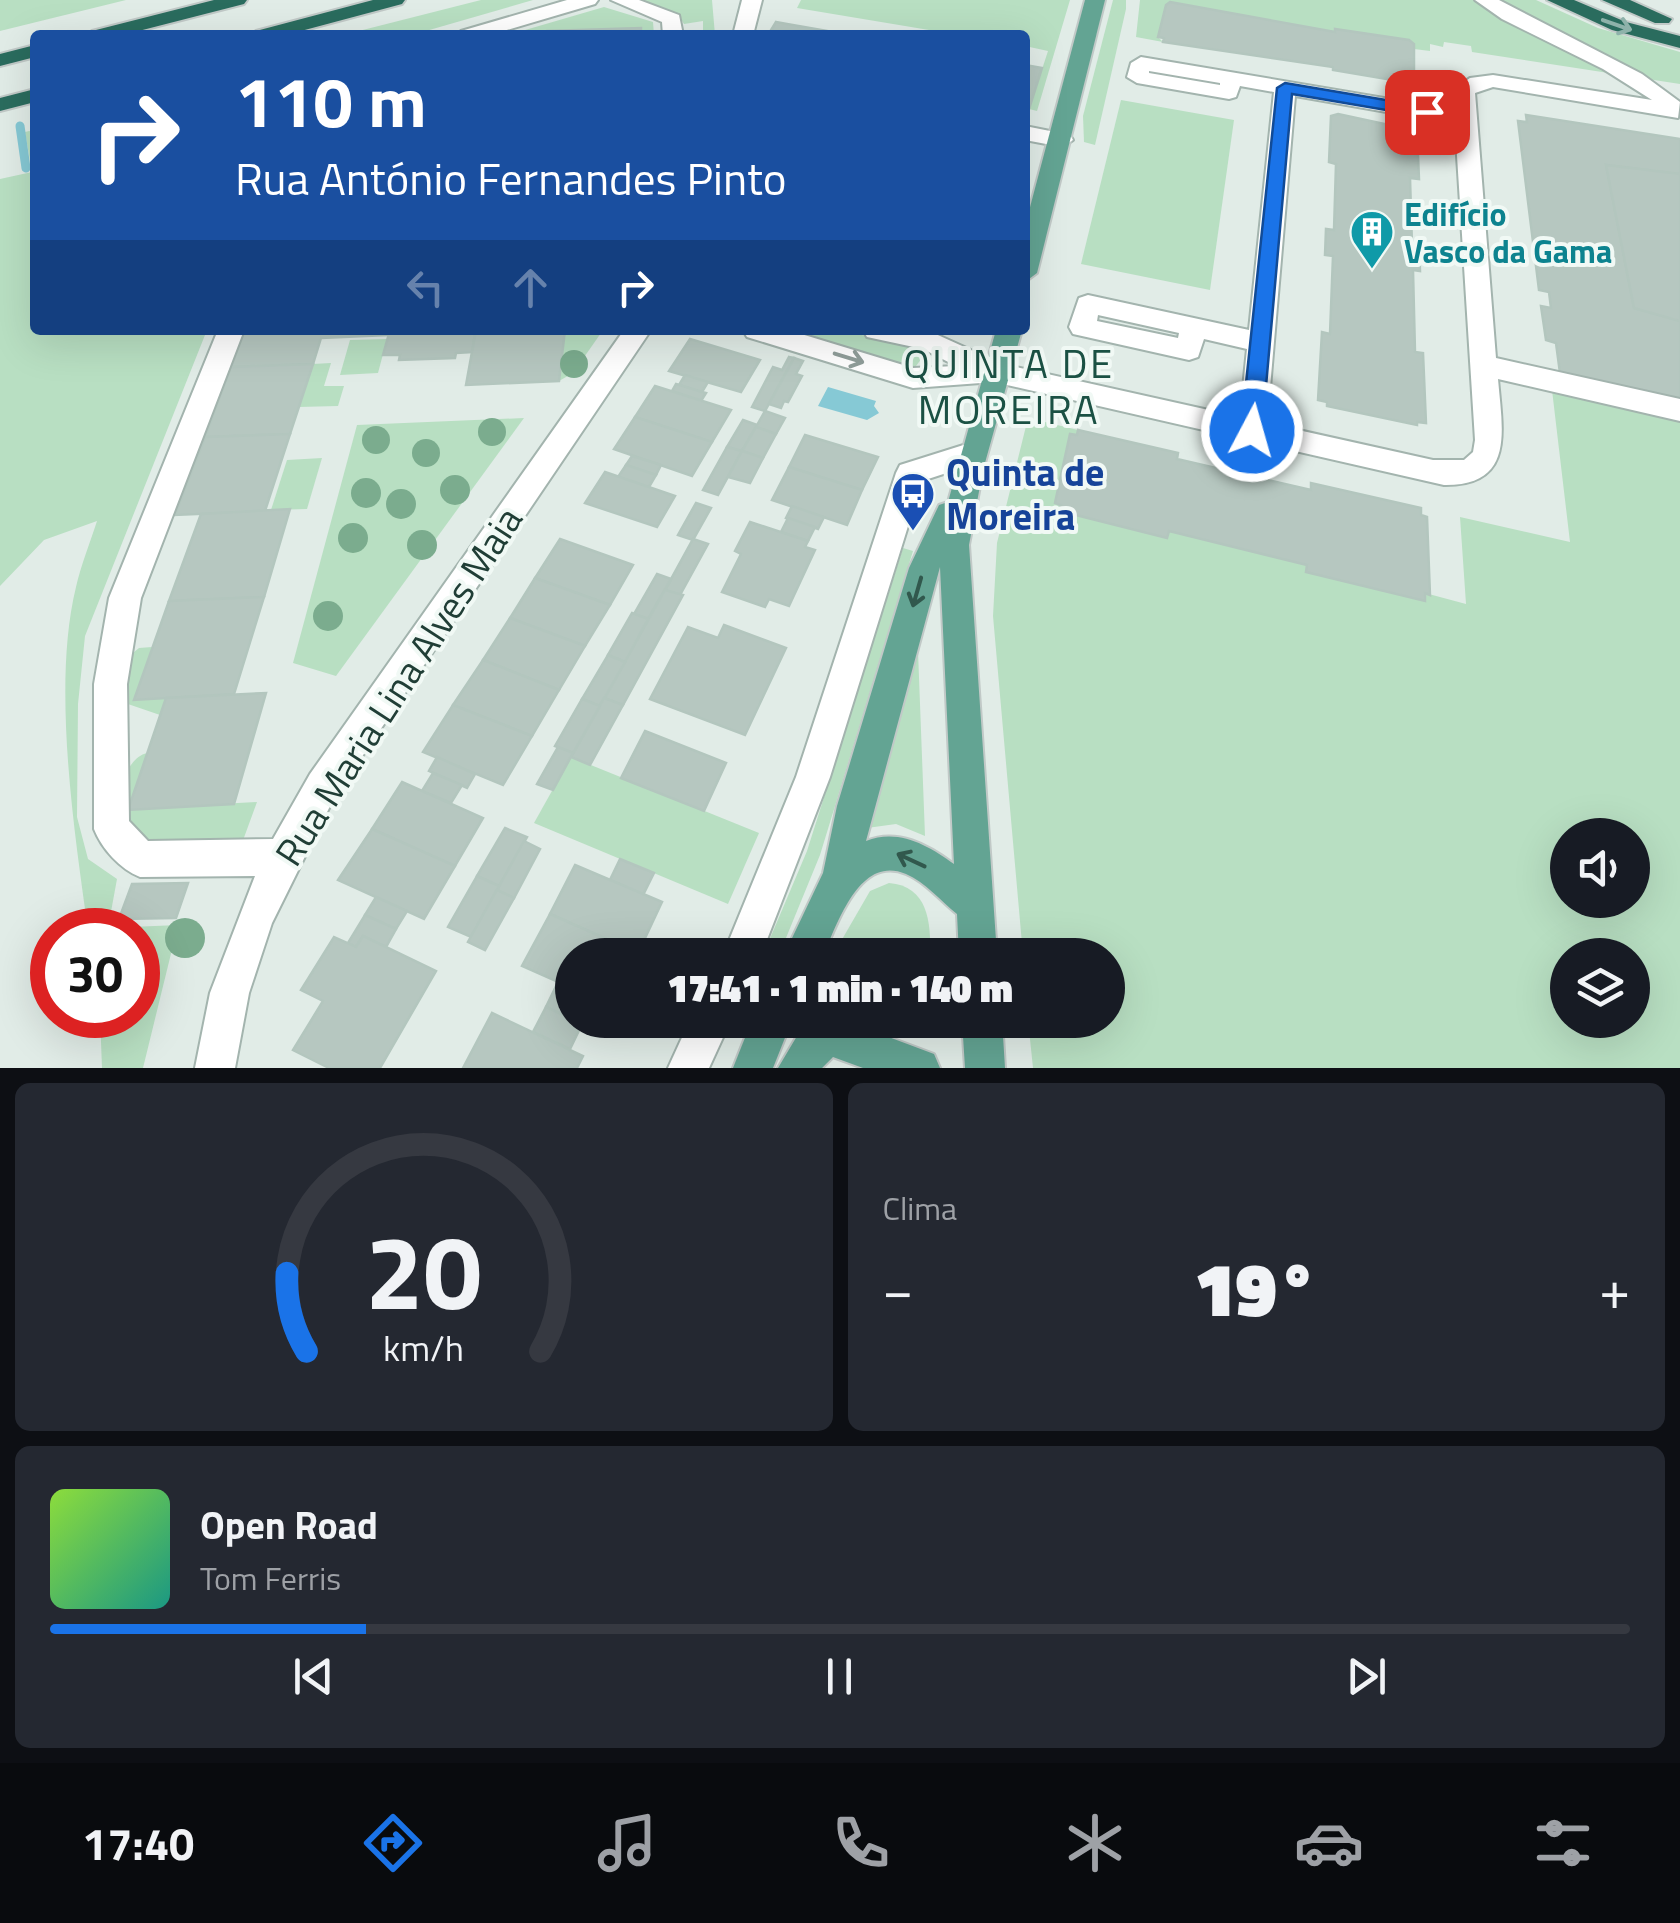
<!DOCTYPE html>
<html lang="pt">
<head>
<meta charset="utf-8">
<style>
	:root { --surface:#171b24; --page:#242831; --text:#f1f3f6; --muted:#9ea1a6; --line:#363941; --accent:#1a73e8 }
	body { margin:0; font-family:"Titillium Web",sans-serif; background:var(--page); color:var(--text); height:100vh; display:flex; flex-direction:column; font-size:38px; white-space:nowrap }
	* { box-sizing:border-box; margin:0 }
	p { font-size:32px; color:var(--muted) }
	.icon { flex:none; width:55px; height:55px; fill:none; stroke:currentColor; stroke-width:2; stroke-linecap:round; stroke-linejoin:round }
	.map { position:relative; height:1068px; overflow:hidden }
	.panel { display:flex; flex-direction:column; gap:15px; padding:15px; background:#0d0f14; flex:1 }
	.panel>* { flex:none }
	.banner { position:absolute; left:30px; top:30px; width:1000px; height:305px; border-radius:10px; box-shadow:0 10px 40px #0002; background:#1a4fa0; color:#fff; overflow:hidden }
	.buttons { position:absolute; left:1550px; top:818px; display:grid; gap:20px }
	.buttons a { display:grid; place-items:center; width:100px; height:100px; border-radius:50%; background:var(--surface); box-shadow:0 10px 40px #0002; font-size:50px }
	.speed { position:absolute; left:30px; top:908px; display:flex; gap:20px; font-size:50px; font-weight:700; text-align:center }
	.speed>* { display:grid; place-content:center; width:130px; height:130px; border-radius:50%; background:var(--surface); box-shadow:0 10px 40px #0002; line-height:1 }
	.speed .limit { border:15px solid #d22; background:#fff; color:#111 }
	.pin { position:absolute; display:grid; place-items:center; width:85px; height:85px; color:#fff; margin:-42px; border-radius:20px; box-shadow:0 5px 15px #0006 }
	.me { position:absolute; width:110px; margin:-55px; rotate:6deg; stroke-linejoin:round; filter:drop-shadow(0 0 8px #0008) }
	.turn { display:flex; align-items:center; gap:35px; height:210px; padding:0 40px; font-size:45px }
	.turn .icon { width:130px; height:130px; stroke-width:2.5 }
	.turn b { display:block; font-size:70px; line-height:85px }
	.lanes { display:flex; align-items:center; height:95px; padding:0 40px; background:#0003; justify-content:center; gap:50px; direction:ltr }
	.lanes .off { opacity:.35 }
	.big { font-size:75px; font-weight:800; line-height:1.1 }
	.panel .widget { flex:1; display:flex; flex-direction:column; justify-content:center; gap:15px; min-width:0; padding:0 35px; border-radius:15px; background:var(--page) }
	.panel .dial { align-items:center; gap:0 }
	.dial svg { height:260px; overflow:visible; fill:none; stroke:var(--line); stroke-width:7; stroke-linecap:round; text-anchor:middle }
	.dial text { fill:var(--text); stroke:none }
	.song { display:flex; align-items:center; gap:30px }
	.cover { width:120px; height:120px; border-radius:15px; background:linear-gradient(135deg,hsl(90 70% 55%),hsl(170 70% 35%)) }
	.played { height:10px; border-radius:5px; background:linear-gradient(90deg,var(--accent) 20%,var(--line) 20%) }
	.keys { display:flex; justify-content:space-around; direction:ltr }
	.heat { display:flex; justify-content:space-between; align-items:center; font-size:55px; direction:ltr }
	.panel .tiles { flex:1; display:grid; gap:15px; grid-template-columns:1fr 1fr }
	.widget:last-child { grid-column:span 2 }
	.trip { position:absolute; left:555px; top:938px; width:570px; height:100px; border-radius:50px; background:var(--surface); box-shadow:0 10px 40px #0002; font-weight:800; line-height:100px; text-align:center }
	.tabs { display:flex; height:160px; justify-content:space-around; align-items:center; background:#090b0e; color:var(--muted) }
	.tabs .icon { width:70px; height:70px }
	.tabs .current { color:var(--accent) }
	.tabs b { font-size:45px; color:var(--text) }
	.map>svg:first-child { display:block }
	.green { fill:#b8dfc2; fill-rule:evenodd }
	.water { fill:#86c9d5 }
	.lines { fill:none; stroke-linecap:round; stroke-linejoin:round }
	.stream { stroke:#86c9d5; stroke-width:9 }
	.building { fill:#b6c7c0; stroke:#b3c6be; stroke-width:2.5 }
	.minor-casing { stroke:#a3b4ae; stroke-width:4 }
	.major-casing { stroke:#c1c9c7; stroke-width:4 }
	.highway-casing { stroke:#c1c9c7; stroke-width:4 }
	.minor { fill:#fff; fill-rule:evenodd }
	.major { fill:#63a493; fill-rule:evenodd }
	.highway { fill:#2a6c5e; fill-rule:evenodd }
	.tree { fill:#7bac8e }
	.oneway { stroke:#8eb2aa }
	.oneway2 { stroke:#909e9a }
	.oneway3 { stroke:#31584d }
	.route { fill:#1a73e8; stroke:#114b97; stroke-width:2.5 }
	.labels { text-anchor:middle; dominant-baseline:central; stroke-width:8; stroke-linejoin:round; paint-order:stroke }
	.far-culture-label { font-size:32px; font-weight:bold; fill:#0d838f; stroke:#f1f9f5; text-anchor:start }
	.transit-label { font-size:38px; font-weight:bold; fill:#164399; stroke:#f1f9f5; text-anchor:start }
	.street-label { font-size:38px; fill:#203e36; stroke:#f1f9f5 }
	.neighbourhood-label { font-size:40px; letter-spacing:2.5px; fill:#1b5144; stroke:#f1f9f5 }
</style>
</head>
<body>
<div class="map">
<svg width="1680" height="1068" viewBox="0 0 1680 1068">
	<rect width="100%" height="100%" fill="#e1ece7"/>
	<!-- green -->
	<g class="green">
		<polygon points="0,0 126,0 0,31"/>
		<polygon points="481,0 533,0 412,35 343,35"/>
		<polygon points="639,0 712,0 715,35 703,35 703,21 684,24 677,13"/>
		<polygon points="801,0 1070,0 1037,111 1029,109 1048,51 1025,46 1025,35 959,35 797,8"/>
		<polygon points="1113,0 1126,0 1126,9 1095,145 1084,142 1083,116"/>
		<polygon points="1140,0 1536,0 1598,28 1680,52 1680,84 1472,52 1471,46 1444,42 1443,47 1430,44 1430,51 1414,49 1409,40 1336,29 1335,32 1171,3 1166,5 1158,37 1163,42 1136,37"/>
		<polygon points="604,7 653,22 654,35 641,35 640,28 508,35"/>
		<polygon points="1121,100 1234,120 1210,290 1081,264"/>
		<path d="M29 131 35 132V330H207L85 636 78 704 77 817 88 859 117 879 108 928 178 925 143 1068H102L100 1015H138V930H88C74 830 52 685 76 587 81 565 90 543 97 521L44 540 0 586V179L32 172 25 132Z"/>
		<polygon points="565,330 601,333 573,373 559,381"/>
		<path d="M785 330C813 330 910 333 922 358L916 366 907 367Z"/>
		<polygon points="387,339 378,373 340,375 350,340"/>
		<polygon points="331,363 324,386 344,386 338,406 298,407 313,364"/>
		<path d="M1552 390 1680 422V1068H1033L1028 1020H1108V955H1023L993 616 997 543 1028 418 1078 430 1077 435 1070 434 1055 502 1061 505 1060 512 1167 537 1169 531 1306 565 1307 572 1424 601 1425 593 1466 604 1460 517 1570 542ZM1568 835H1632V900H1568ZM1568 955H1632V1020H1568Z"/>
		<polygon points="524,418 336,676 293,663 357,425"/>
		<polygon points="322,458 307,509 271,510 287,460"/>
		<polygon points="903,548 913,551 820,855 779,955 763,955 807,851"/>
		<polygon points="152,647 134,699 166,698 160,715 125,703 128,657 139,648"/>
		<polygon points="918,651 925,836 896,824 867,828"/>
		<path d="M147 753 129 809 257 802 242 843 147 842C137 833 126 823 123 809 118 789 127 758 147 753Z"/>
		<polygon points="571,757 759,833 728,904 534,823"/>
		<path d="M889 883C928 886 931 922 930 955H833L870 891Z"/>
	</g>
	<!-- water -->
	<polygon class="water" points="828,387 876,401 874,406 879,413 867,420 818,406"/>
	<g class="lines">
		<!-- stream -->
		<polyline class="stream" points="20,126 26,168"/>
	</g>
	<!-- building -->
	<g class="building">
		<polygon points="1170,2 1335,32 1335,29 1409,40 1414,44 1414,80 1410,83 1333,70 1333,67 1163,42 1164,38 1158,37 1166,5"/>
		<polygon points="776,22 787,24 850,35 768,35"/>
		<polygon points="641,28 641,35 546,35 547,31"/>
		<polygon points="1025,65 1042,68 1029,109 1025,109"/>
		<polygon points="1338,114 1417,131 1419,179 1410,178 1412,245 1419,246 1420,271 1413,270 1415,352 1423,353 1426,423 1417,422 1417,425 1327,406 1327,402 1318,400 1322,332 1330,334 1333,256 1325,255 1326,229 1334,230 1336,164 1329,162 1331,116"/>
		<polygon points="1526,115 1680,139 1680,174 1606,165 1634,308 1680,321 1680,398 1560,373 1556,343 1546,340 1541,306 1551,308 1549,292 1539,290 1518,121 1527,122"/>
		<polygon points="1606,165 1680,174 1680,321 1634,308"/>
		<polygon points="245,330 390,330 388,335 321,338 313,364 231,367"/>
		<polygon points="390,330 476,330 472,352 456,353 455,358 399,360 400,355 383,355"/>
		<polygon points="476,330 565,330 559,381 466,385"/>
		<polygon points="690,339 760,360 741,392 669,371"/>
		<polygon points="789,357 794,358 765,411 752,407 773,367 782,370"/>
		<polygon points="794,358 803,361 796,374 802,376 788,402 784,401 781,408 769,404"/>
		<polygon points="313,364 290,434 205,437 231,367"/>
		<polygon points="685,375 708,382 702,392 679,385"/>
		<polygon points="676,384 702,392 706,393 701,401 672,391"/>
		<polygon points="655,386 731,410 712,442 635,417"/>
		<polygon points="765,411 785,418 776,434 756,427"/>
		<polygon points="635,417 712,442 692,476 614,449"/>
		<polygon points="743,420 757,425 742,451 727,447"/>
		<polygon points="756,427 776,434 763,458 742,451"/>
		<polygon points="1078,430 1178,453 1177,459 1311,490 1311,483 1421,508 1421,515 1427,517 1430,595 1425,593 1425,601 1306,572 1307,565 1169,531 1167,538 1060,511 1061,505 1055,503 1070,434 1077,435"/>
		<polygon points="290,434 265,511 175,515 205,437"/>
		<polygon points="805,435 878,457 862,490 789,467"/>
		<polygon points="727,447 742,451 718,495 703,490"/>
		<polygon points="742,451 763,458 750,483 728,477"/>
		<polygon points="632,456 661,465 656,475 626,465"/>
		<polygon points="626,465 656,475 649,487 618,477"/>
		<polygon points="789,467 862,490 847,525 772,500"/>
		<polygon points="605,472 675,496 657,527 585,503"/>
		<polygon points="696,503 711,508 693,540 678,535"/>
		<polygon points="792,506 824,517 818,529 786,518"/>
		<polygon points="290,509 264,597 169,601 201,514"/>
		<polygon points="788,518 815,527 808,541 781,532"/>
		<polygon points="750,522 808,541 805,547 815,550 789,606 769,599 765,607 722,592 741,554 735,551"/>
		<polygon points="560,539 633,565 610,605 535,578"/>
		<polygon points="693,539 708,544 680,595 665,590"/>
		<polygon points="657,574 671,579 648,619 634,614"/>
		<polygon points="535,578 610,605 585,646 510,618"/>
		<polygon points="665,590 683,595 623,705 604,698"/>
		<polygon points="264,597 234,694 134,700 169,601"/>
		<polygon points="632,613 648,619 625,662 608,655"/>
		<polygon points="510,618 585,646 559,690 483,660"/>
		<polygon points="724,625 786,648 745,735 650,699 688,627 718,638"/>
		<polygon points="608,655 625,662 600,706 582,699"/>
		<polygon points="483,660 559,690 532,736 453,705"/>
		<polygon points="266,693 234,804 128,810 166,698"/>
		<polygon points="604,698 623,705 590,765 571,757"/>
		<polygon points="582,699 600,706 573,753 555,746"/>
		<polygon points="453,705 532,736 503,785 423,752"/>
		<polygon points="645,731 726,763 704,811 621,778"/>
		<polygon points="558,747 573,753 553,790 537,784"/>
		<polygon points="437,757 475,774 467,788 429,771"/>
		<polygon points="433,773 462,785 451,803 422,791"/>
		<polygon points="402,782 483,818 455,866 372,829"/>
		<polygon points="505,828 527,837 499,886 477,876"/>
		<polygon points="372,829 455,866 424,919 338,880"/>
		<polygon points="524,841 540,849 514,898 497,890"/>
		<polygon points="620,859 654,873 643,895 610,880"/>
		<polygon points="575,865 662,902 638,953 550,914"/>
		<polygon points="477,876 499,886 471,937 448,927"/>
		<polygon points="188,883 176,918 119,919 132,884"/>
		<polygon points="497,890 514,898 485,950 468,942"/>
		<polygon points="376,897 407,911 396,929 365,915"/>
		<polygon points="550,914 638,953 572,955 572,988 522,966"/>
		<polygon points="365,915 396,929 386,947 363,936 356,947 348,943"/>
		<polygon points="363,936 436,971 380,1068 329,1068 293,1050 323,1001 301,990 334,937 356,947"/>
		<polygon points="558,982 572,988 572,1019 546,1007"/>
		<polygon points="546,1007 582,1024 570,1049 533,1032"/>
		<polygon points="492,1013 583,1056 577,1068 463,1068"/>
	</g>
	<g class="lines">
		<defs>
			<g id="minor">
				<polygon points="567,0 598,0 595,4 490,35 458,35 461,31"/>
				<polygon points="611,0 639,0 679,15 683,35 663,35 662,22"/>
				<polygon points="742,0 762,0 753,35 733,35"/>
				<path d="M1475 0H1499L1642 74 1680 102 1678 118 1493 87 1475 93 1496 358 1680 399V421L1498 379C1502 429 1516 486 1444 485L994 382 913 388 747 337 743 330H788L913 368 956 366 923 349 867 337 863 330 929 331 1002 364 1240 417 1247 349 1204 339 1198 357 1189 360 1082 336 1073 334 1069 327 1079 298 1088 295 1249 330 1274 92 1240 86 1236 97 1229 99 1137 83 1127 77 1131 63 1141 57 1455 110 1457 87 1470 78 1493 75 1652 100 1603 69 1502 19ZM1149 71 1220 83V85L1149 73ZM1295 96 1455 124 1475 440 1473 452 1464 460H1433L1267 423ZM1098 315 1179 333 1178 338 1097 321Z"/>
				<polygon points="1025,126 1070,135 1073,140 1062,147 1025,140"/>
				<path d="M218 330H244L141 598 127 684 129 821 148 841 273 839 310 774 624 330H651L334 798 272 923 249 993 235 1068H195L210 993 255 876 140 877C120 869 102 849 94 829V684L109 598Z"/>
				<polygon points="973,442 983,445 987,453 983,461 922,481 830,777 761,955 723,955 796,777 896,473 900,465"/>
				<polygon points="690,1020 731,1020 709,1068 668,1068"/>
			</g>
			<g id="major">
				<polygon points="1085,0 1105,0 1037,273 1025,282 1025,226"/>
				<path d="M996 330H1022L983 470 969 545 997 955H959L957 914C941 901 925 882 906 874 859 854 838 924 823 955H784L823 873 837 806 909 568 939 505 948 502ZM940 567 954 864C928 845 898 828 866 841Z"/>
				<polygon points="752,1020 792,1020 773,1068 733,1068"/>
				<polygon points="820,1020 883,1020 878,1033 934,1054 940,1068 863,1068 833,1057 822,1068 778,1068 800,1031"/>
				<polygon points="962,1020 1002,1020 1005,1068 965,1068"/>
			</g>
			<g id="highway">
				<polygon points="214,0 247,0 244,4 123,35 89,35 92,31"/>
				<polygon points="373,0 405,0 402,4 286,35 253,35 256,31"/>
				<polygon points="1547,0 1574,0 1626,22 1680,36 1680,48 1612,30"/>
				<polygon points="1602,0 1630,0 1672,19 1669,23 1655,23"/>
				<polygon points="35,45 35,57 0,66 0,54"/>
				<polygon points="35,89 35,102 0,111 0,98"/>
			</g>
		</defs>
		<!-- minor casing -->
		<use href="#minor" class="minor-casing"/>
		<!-- major casing -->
		<use href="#major" class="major-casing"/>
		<!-- highway casing -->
		<use href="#highway" class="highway-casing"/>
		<!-- minor -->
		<use href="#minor" class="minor"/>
		<!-- major -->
		<use href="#major" class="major"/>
		<!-- highway -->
		<use href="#highway" class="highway"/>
	</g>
	<!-- trees -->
	<g class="tree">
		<circle cx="574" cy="364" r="14"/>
		<circle cx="492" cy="432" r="14"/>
		<circle cx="376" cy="440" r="14"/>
		<circle cx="426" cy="453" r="14"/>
		<circle cx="455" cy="490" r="15"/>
		<circle cx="366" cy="493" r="15"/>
		<circle cx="401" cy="504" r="15"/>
		<circle cx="353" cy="538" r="15"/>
		<circle cx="422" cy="545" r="15"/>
		<circle cx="328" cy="616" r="15"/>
		<circle cx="185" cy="938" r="20"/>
	</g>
	<!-- one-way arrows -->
	<defs><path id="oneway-shaft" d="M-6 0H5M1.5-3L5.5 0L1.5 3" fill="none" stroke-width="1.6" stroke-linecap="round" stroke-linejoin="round" transform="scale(2.5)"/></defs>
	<use class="oneway" href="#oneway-shaft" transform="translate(1617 25) rotate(19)"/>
	<use class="oneway2" href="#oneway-shaft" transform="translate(849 358) rotate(17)"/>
	<g class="oneway3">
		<use href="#oneway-shaft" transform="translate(917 592) rotate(106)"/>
		<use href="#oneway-shaft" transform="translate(911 860) rotate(-155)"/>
	</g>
	<!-- route -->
	<polygon class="route" points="1285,83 1427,107 1435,112 1427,117 1292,94 1262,431 1252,440 1241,431 1277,88"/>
	<!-- icons -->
	<defs>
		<symbol id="building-pin" viewBox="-11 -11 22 30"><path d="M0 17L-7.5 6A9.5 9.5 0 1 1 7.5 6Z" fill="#0f9aa8" stroke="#f1f9f5"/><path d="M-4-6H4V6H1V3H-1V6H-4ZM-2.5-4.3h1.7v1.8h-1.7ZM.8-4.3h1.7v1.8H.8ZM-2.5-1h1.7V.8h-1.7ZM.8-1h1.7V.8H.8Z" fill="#fff"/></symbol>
		<symbol id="bus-pin" viewBox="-11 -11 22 30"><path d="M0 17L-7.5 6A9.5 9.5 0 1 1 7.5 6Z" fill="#1a4fb4" stroke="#f1f9f5"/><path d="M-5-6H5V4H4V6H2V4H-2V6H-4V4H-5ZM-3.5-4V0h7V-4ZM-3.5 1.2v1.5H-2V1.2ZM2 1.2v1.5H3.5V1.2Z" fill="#fff"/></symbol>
	</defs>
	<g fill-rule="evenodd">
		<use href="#building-pin" x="1347" y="207" width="50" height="68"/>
		<use href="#bus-pin" x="888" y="469" width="50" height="68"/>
	</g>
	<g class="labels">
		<!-- far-culture labels -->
		<g class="far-culture-label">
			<text x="1404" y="214">Edifício<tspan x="1404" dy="37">Vasco da Gama</tspan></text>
		</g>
		<!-- transit labels -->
		<g class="transit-label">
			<text x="946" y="472">Quinta de<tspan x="946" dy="44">Moreira</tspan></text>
		</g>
		<!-- street labels -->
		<g class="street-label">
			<text transform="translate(398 686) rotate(-57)">Rua Maria Lina Alves Maia</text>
		</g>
		<!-- neighbourhood labels -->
		<g class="neighbourhood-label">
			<text x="1009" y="363">QUINTA DE<tspan x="1009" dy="46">MOREIRA</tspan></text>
		</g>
	</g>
</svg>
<div class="buttons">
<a><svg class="icon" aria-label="sound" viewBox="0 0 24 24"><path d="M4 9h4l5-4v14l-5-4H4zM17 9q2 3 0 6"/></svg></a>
<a><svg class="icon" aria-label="layers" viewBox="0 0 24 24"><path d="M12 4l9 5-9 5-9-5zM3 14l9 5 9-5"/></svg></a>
</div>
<div class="speed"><div class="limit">30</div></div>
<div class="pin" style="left:1427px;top:112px;background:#d93025"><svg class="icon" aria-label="arrive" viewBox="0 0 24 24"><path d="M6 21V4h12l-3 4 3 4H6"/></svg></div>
<svg class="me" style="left:1252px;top:431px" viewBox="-20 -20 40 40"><circle r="17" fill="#1a73e8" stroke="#fff" stroke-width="3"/><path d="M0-11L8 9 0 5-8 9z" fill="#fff"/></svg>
<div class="trip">17:41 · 1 min · 140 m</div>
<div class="banner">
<div class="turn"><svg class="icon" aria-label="right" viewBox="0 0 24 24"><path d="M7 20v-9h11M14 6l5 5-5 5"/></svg><div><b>110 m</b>Rua António Fernandes Pinto</div></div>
<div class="lanes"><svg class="icon off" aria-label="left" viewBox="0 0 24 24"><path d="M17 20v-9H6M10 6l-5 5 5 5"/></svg><svg class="icon off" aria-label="ahead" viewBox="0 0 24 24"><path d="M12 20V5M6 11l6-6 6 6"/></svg><svg class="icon" aria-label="right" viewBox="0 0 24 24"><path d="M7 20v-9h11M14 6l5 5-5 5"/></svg></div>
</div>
</div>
<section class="panel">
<div class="tiles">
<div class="widget dial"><svg viewBox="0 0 100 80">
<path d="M14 69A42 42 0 1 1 86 69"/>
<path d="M14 69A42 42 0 0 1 8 45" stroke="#1a73e8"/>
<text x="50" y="56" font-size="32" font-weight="700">20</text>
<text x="50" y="72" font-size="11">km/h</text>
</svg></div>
<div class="widget"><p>Clima</p>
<div class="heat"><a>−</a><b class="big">19°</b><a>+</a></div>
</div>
<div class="widget">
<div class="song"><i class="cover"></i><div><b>Open Road</b><p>Tom Ferris</p></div></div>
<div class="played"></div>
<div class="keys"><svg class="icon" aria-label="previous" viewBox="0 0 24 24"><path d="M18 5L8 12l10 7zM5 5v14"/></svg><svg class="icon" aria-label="pause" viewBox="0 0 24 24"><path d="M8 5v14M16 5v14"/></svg><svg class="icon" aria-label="next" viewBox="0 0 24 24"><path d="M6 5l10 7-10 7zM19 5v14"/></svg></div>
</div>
</div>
</section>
<nav class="tabs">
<b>17:40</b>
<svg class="icon current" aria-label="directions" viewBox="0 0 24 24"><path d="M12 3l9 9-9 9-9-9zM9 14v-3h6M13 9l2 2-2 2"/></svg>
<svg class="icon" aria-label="music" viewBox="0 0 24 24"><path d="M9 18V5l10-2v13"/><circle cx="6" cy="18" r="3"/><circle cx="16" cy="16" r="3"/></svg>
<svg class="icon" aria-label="phone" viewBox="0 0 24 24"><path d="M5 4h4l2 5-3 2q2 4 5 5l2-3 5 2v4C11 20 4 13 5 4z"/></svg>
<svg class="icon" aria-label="climate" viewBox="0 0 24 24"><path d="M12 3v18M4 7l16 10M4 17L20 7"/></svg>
<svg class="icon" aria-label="car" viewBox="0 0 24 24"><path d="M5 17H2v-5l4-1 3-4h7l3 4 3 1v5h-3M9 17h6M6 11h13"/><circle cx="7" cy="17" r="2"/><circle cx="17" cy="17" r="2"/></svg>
<svg class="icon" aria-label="filters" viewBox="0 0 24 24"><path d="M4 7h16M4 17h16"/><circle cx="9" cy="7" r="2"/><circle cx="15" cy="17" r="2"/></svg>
</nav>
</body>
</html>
